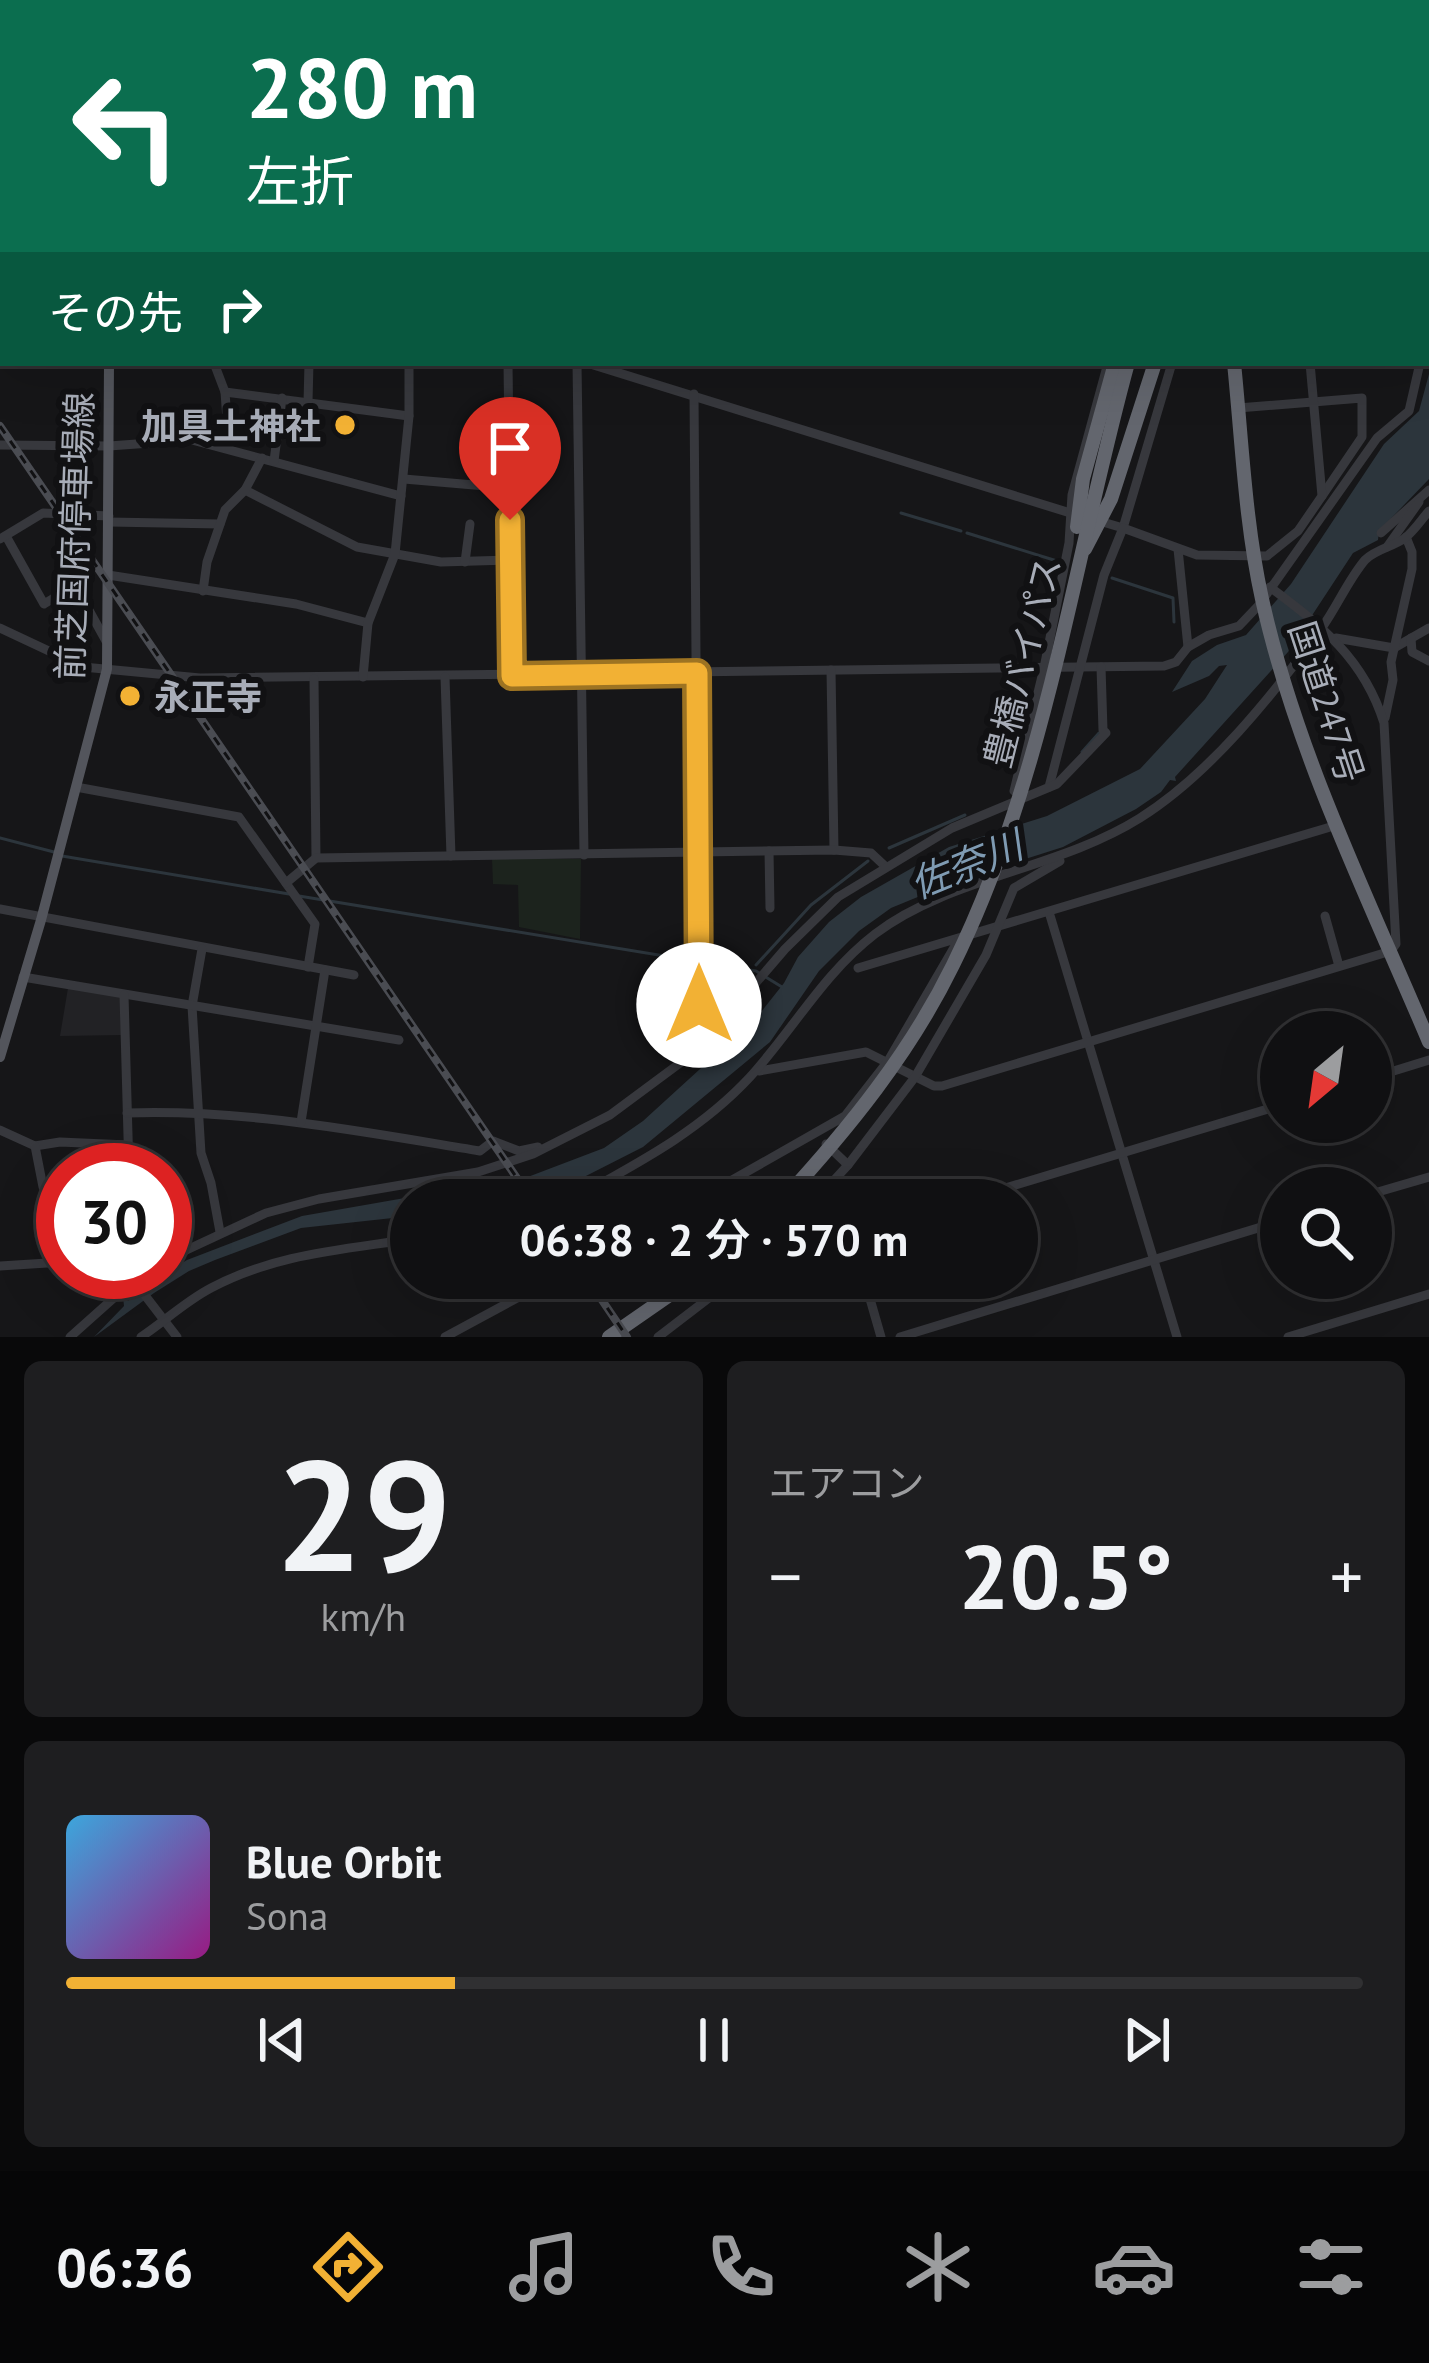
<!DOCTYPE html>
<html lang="ja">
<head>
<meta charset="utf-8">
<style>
	:root { --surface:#101012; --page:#1e1e20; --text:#f1f3f6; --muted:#9c9d9f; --line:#303032; --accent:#f2b134 }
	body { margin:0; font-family:"PT Sans","Noto Sans JP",sans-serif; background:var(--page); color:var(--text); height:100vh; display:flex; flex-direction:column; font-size:45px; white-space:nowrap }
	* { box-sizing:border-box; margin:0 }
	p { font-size:39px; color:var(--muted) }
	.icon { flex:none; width:66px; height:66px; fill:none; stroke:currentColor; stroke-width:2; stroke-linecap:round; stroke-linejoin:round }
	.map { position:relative; height:1337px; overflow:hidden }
	.panel { display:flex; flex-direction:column; gap:24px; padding:24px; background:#09090a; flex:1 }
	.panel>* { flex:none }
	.hud { position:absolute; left:0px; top:0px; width:1431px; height:366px; box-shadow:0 12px 48px #0002,0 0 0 3px var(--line); background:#0b6e4f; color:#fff; overflow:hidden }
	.needle { width:78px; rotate:209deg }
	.buttons { position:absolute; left:1260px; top:1011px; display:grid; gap:24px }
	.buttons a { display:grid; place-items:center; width:132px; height:132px; border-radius:50%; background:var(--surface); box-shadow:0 12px 48px #0002,0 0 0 3px var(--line); font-size:60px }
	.speed { position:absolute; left:36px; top:1143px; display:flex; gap:24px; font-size:60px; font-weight:700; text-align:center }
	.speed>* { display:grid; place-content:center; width:156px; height:156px; border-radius:50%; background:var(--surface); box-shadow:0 12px 48px #0002,0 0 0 3px var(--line); line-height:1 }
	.speed .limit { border:18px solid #d22; background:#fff; color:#111 }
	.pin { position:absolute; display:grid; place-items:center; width:102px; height:102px; color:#fff; margin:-123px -51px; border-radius:50% 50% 50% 0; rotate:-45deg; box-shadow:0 0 12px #0007 }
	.pin .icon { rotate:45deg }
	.me { position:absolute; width:132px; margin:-66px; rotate:0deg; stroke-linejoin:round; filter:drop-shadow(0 0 9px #0008) }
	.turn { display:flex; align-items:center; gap:42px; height:252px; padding:0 48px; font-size:54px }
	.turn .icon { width:156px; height:156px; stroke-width:2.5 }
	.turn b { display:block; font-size:84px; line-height:102px }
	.then { display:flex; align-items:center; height:114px; padding:0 48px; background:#0003; gap:24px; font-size:45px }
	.big { font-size:90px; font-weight:600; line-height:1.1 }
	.panel .card { flex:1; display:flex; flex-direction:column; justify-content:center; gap:18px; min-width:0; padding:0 42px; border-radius:18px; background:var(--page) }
	.panel .dial { align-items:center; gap:0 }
	.dial b { font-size:156px; line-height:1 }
	.song { display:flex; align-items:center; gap:36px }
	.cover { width:144px; height:144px; border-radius:18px; background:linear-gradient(135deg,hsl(200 70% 55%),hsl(310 70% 35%)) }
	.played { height:12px; border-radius:6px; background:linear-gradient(90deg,var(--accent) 30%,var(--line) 30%) }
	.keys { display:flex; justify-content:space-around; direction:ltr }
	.heat { display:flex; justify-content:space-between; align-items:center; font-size:66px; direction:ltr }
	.panel .tiles { flex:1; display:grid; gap:24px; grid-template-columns:1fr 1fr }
	.card:last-child { grid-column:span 2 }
	.trip { position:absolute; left:390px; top:1179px; width:648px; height:120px; border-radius:60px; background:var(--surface); box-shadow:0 12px 48px #0002,0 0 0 3px var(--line); font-weight:600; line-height:120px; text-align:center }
	.menu { display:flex; height:192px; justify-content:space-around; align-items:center; background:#060607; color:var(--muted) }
	.menu .icon { width:84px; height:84px }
	.menu .active { color:var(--accent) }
	.menu b { font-size:54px; color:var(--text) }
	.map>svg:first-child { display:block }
	.built { fill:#222225 }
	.green { fill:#1c231d }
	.water { fill:#2c353c }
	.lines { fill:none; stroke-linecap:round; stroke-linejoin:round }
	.stream { stroke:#2c353c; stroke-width:3 }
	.minor { stroke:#37383d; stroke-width:9 }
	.major { stroke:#53555c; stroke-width:10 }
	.highway { stroke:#63666e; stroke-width:14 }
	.rail-casing { stroke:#4a4c52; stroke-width:8 }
	.rail { stroke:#111113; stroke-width:3; stroke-dasharray:9; stroke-linecap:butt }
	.route-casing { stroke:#9d7322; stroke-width:30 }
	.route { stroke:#f2b134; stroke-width:21 }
	.poi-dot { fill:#f2b134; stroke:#111113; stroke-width:4.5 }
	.labels { text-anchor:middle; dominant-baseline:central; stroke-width:12; stroke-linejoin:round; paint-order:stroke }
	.poi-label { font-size:36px; font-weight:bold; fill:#a8adb8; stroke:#111113; text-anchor:end }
	.street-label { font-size:36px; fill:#a8adb8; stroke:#111113 }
	.water-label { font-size:39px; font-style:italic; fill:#7f9bb3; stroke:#111113 }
</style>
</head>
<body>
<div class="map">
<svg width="1429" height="1337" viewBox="0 0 1429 1337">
	<rect width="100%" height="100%" fill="#161618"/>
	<!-- built -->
	<polygon class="built" points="68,988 122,997 123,1035 60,1036"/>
	<!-- green -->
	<g class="green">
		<polygon points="492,859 581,859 580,939 519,927 518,885 493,884"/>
		<polygon points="704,965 755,973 703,1037"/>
	</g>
	<!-- water -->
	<polygon class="water" points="1429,374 1429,479 1379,531 1378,540 1353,553 1288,652 1175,777 1176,781 1170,780 1161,792 1136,809 1063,847 959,880 891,908 859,931 819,971 770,1042 643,1147 582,1178 523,1200 411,1200 411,1216 301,1228 215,1260 189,1271 154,1293 94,1337 124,1306 123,1297 128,1301 151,1281 187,1260 302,1216 462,1188 504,1186 604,1148 643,1121 757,1017 784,983 798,957 829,922 861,897 949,847 1047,816 1140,769 1205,699 1227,665 1219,666 1209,676 1172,692 1192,661 1217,645 1246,635 1291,584 1384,444 1419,411"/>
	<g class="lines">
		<!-- stream -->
		<g class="stream">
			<polyline points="1348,0 1348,3"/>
			<polyline points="901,513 961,531"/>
			<polyline points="967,533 1057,561"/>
			<polyline points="1112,578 1173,598 1174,622"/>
			<polyline points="1082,752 1099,733"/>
			<polyline points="0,838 54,852"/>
			<polyline points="889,848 965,815"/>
			<polyline points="62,856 289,894"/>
			<polyline points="299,896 756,971 782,987"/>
			<polyline points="756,965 811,905 868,861"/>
		</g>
		<!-- minor -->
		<g class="minor">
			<polyline points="634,0 634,3"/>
			<polyline points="928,0 931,3"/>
			<polyline points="1131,0 1134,3"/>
			<polyline points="1354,0 1354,3"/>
			<polyline points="7,3 7,0"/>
			<polyline points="1428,59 1429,58"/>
			<polyline points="1428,117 1429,115"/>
			<polyline points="1428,178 1429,178"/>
			<polyline points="0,211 3,211"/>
			<polyline points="1428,236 1429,236"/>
			<polyline points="1428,294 1429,294"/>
			<polyline points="1428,314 1429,313"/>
			<polyline points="0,341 3,341"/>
			<polyline points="214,363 225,392 229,448"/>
			<polyline points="508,363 512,676"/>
			<polyline points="577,363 584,855"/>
			<polyline points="587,363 1080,516"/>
			<polyline points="225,392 409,416"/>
			<polyline points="694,394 699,1049"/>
			<polyline points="308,402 309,363"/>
			<polyline points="1238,408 1362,398 1362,437 1322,496"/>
			<polyline points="0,445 109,446 192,440 401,496"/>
			<polyline points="274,461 282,398"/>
			<polyline points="404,479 509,488"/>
			<polyline points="245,490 357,547 441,562 510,560"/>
			<polyline points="1096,520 1123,528 1172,363"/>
			<polyline points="109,522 220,524"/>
			<polyline points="1381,533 1429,490"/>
			<polyline points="6,536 44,604 75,585 106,641"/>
			<polyline points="0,539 43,513 109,516"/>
			<polyline points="1387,547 1419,502"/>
			<polyline points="1178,549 1188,647"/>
			<polyline points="465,562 470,524"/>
			<polyline points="108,575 296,604 368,623"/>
			<polyline points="203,591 207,562 225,510 245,490 262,458"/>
			<polyline points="0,628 83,667 200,678 1164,666 1176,662 1188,647 1209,635 1239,626 1259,605 1377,438 1409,411 1420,363"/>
			<polyline points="1336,638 1394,648 1429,628"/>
			<polyline points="1411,638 1412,652 1429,661"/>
			<polyline points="831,670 834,850"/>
			<polyline points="363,677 368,623 395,554 409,416 409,363"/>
			<polyline points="445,677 451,856"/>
			<polyline points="314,679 316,858"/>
			<polyline points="1385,718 1393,680 1391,662 1412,569 1412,552 1406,537"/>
			<polyline points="76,787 239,817 315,924 308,967"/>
			<polyline points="1049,787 1104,575 1123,528 1197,555 1267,556 1298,531 1322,496 1310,363"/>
			<polyline points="1014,791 1044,668 1069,543 1072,495 1108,363"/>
			<polyline points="769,851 770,908"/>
			<polyline points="286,883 316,858 834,850 871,853 886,867"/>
			<polyline points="0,909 354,975"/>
			<polyline points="1049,912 1177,1337"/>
			<polyline points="1325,916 1339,966"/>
			<polyline points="202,949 192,1006 201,1153 211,1183 220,1232"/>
			<polyline points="858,968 1337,825"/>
			<polyline points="23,977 399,1040"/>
			<polyline points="124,995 129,1170"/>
			<path d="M759 1071 866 1052 934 1086H942L1391 951 1396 944 1384 723C1364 659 1322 626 1270 587"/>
			<polyline points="1371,1078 1429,1060"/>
			<path d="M127 1113C247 1109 363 1132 480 1151L493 1141 519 1151 538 1147"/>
			<polyline points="301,1122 325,970"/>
			<polyline points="0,1130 35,1146 60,1142 128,1145"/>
			<polyline points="35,1146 43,1187 63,1211"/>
			<polyline points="848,1165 915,1077 986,955 1014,888 1060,861"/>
			<polyline points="1371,1194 1429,1177"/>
			<path d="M571 1200C636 1164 699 1132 750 1077 793 1030 823 974 875 934 950 877 1059 869 1140 818 1210 774 1273 695 1321 629 1337 607 1348 580 1365 560 1376 549 1393 547 1405 538 1414 531 1421 520 1429 511"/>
			<polyline points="697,1200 845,1116 888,1061 959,939"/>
			<polyline points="816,1200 848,1165 826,1144"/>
			<polyline points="966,1200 1281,1105"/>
			<polyline points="165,1260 266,1213 319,1199 478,1172 533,1154 610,1115 699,1049 785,949 838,897 952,828 1057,784 1106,733 1103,730 1101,667"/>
			<polyline points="0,1266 63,1262"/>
			<polyline points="127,1272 177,1337"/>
			<polyline points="864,1278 881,1337"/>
			<polyline points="70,1337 143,1272"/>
			<path d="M141 1337C165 1321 186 1301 211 1288 275 1254 341 1250 411 1239"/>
			<polyline points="445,1337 554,1278"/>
			<polyline points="658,1337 735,1278"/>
			<polyline points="900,1337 1281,1221"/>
			<polyline points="1288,1337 1429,1294"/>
		</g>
		<!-- major -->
		<g class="major">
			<polyline points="137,3 139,0"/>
			<polyline points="0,1057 41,920 107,669 109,363"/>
		</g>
		<!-- highway -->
		<g class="highway">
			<polyline points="1200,0 1200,3"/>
			<polyline points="1242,3 1243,0"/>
			<polyline points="1263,3 1264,0"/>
			<polyline points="1288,3 1289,0"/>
			<path d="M1234 363C1242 441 1245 522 1262 599 1296 753 1368 897 1429 1042"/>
			<polyline points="1077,527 1083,479 1115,363"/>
			<polyline points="1085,549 1111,499 1155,363"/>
			<path d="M783 1200C849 1128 910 1053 953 965 1046 777 1073 563 1128 363"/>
			<polyline points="609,1337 694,1278"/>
		</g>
		<defs>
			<g id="rail">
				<polyline points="0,426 532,1200"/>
				<polyline points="587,1278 627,1337"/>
			</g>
		</defs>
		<!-- rail casing -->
		<use href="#rail" class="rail-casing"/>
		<!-- rail -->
		<use href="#rail" class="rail"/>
	</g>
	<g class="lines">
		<defs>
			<polyline id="route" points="510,520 512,676 697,673 699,1005"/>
		</defs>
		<!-- route casing -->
		<use href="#route" class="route-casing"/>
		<!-- route -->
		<use href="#route" class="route"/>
	</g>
	<!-- markers -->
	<g class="poi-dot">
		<circle cx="345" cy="425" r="12"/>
		<circle cx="130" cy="696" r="12"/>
	</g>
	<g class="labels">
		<!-- poi labels -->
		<g class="poi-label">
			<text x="321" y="425">加具土神社</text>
			<text x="154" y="696" text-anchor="start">永正寺</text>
		</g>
		<!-- street labels -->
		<g class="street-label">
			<text transform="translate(74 536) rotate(-88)">前芝国府停車場線</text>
			<text transform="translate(1022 662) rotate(-76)">豊橋バイパス</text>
			<text transform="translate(1327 702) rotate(72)">国道247号</text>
		</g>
		<!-- water labels -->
		<g class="water-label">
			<text transform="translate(966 864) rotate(-22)">佐奈川</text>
		</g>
	</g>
</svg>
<div class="buttons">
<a><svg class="needle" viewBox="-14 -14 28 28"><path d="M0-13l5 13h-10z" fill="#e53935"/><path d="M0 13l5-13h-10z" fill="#9c9d9f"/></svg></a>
<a><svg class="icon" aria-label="search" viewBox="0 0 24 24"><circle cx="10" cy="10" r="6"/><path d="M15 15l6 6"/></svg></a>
</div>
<div class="speed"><div class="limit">30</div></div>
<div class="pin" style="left:510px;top:520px;background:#d93025"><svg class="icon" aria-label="arrive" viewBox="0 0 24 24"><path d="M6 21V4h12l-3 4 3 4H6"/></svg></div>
<svg class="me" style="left:699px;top:1005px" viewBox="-20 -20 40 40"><circle r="19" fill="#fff"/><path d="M0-13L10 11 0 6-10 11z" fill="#f2b134"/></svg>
<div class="trip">06:38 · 2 分 · 570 m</div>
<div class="hud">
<div class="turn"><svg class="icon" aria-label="left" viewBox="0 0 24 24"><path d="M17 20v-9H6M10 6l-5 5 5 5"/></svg><div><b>280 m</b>左折</div></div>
<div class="then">その先<svg class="icon" aria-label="right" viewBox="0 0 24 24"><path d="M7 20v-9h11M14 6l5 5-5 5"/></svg></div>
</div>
</div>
<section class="panel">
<div class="tiles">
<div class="card dial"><b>29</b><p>km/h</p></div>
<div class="card"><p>エアコン</p>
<div class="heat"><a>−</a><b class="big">20.5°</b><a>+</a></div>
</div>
<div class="card">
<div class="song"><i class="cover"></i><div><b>Blue Orbit</b><p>Sona</p></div></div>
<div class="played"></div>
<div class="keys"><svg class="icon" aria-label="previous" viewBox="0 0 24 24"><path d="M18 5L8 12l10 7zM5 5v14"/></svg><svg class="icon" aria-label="pause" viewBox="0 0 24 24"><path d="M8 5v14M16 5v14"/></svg><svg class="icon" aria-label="next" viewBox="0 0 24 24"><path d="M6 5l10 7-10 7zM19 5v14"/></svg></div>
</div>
</div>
</section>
<nav class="menu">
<b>06:36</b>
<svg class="icon active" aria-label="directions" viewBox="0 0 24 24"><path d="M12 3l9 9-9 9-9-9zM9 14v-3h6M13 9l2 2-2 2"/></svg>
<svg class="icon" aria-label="music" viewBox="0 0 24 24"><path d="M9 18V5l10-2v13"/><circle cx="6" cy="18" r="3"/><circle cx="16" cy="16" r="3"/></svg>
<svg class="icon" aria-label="phone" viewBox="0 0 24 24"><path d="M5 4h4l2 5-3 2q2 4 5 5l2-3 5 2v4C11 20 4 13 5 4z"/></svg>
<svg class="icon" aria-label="climate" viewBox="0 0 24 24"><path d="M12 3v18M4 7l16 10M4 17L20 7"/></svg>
<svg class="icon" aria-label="car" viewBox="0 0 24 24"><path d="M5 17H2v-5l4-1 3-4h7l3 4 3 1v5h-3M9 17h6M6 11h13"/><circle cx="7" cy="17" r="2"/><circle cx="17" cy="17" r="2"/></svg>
<svg class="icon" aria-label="filters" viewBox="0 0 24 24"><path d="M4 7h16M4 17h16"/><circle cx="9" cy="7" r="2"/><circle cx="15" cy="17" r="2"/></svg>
</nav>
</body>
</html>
